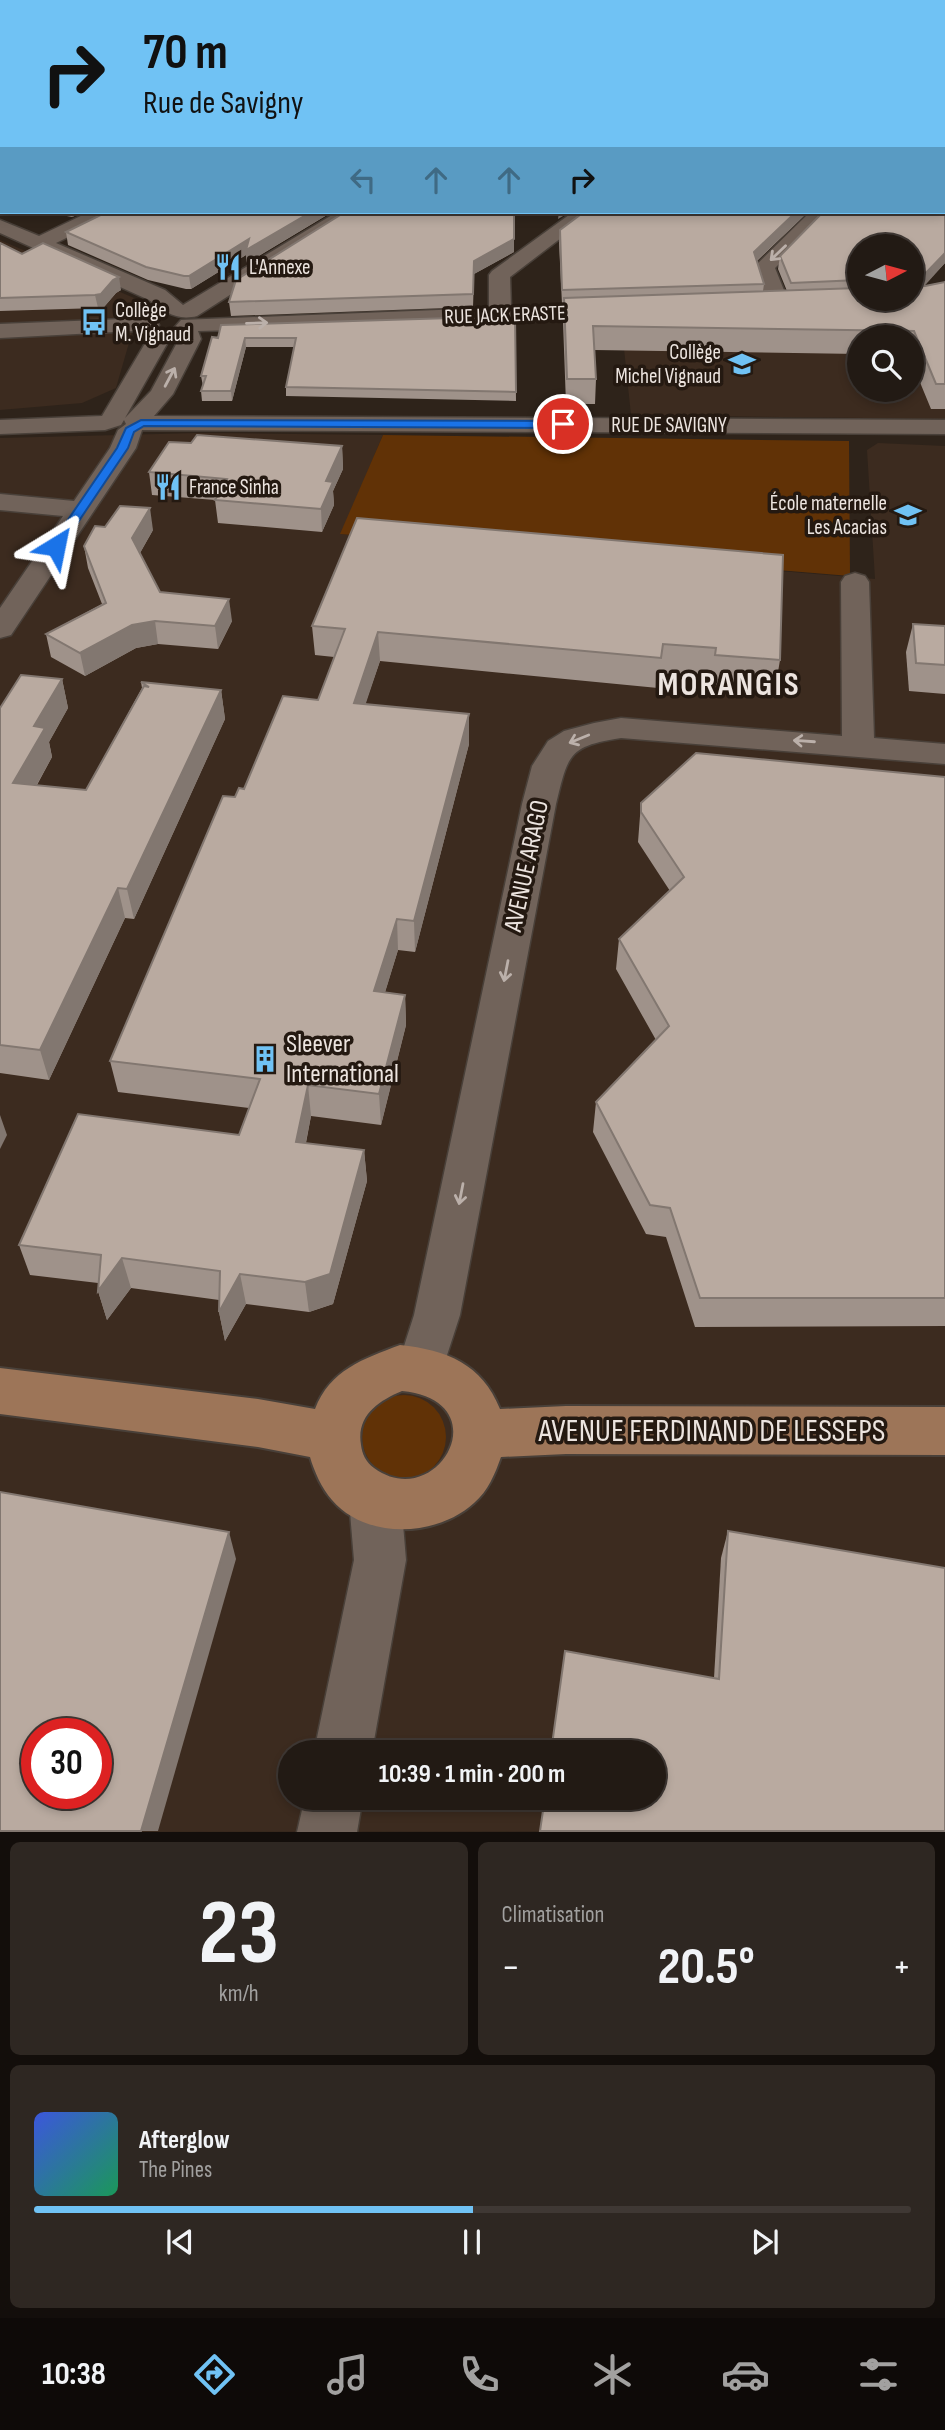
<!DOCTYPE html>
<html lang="fr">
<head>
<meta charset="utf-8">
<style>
	:root { --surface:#221a14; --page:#2e2722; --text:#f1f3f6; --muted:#a2a1a0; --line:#3f3834; --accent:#70c2f4 }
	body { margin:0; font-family:"Sofia Sans Condensed",sans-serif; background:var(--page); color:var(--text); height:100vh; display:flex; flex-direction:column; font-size:26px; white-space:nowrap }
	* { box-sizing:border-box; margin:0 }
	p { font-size:23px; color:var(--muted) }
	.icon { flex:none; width:38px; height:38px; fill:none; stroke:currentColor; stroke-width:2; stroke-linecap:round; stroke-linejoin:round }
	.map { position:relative; height:1832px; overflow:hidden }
	.drawer { display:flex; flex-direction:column; gap:10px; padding:10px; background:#130e0b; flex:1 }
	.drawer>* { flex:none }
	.guide { position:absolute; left:0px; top:0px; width:945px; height:214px; box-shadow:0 4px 10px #0003,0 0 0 2px var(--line); background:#70c2f4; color:#111; overflow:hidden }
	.needle { width:46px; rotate:84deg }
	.buttons { position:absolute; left:847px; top:234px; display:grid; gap:14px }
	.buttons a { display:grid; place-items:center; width:77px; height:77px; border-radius:50%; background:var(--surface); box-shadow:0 4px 10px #0003,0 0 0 2px var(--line); font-size:35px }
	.speed { position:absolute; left:21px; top:1718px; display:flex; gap:14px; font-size:35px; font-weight:700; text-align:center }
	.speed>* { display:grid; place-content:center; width:91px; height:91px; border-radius:50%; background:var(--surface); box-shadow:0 4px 10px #0003,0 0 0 2px var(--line); line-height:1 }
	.speed .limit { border:10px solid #d22; background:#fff; color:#111 }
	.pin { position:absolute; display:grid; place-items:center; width:60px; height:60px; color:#fff; margin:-30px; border:4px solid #fff; border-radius:50%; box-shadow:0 2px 7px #0007 }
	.me { position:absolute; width:77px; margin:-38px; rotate:35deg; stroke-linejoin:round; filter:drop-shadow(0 0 5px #0008) }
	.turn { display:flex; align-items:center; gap:24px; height:147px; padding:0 28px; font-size:32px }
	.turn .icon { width:91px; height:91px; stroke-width:2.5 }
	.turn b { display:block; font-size:49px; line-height:60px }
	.lanes { display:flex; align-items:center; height:66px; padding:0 28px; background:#0003; justify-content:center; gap:35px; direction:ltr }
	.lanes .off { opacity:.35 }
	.big { font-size:52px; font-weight:700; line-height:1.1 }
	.drawer .widget { flex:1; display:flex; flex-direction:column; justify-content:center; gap:10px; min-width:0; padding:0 24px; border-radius:10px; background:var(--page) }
	.drawer .dial { align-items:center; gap:0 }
	.dial b { font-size:91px; line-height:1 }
	.song { display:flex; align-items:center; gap:21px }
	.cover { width:84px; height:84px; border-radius:10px; background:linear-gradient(135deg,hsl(230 70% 55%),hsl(150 70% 35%)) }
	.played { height:7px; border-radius:4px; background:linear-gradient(90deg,var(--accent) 50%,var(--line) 50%) }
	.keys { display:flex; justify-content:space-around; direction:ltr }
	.heat { display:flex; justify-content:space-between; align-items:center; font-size:38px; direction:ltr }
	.drawer .tiles { flex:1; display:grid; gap:10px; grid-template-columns:1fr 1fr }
	.widget:last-child { grid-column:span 2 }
	.trip { position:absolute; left:278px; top:1740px; width:388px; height:70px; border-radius:35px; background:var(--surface); box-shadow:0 4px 10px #0003,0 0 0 2px var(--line); font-weight:700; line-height:70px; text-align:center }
	.dock { display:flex; height:112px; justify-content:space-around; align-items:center; background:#0e0a08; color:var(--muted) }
	.dock .icon { width:49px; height:49px }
	.dock .selected { color:var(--accent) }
	.dock b { font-size:32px; color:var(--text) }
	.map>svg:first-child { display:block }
	.built { fill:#3c2b1f; fill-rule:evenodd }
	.green { fill:#613206 }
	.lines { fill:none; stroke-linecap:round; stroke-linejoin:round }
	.minor-casing { stroke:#494039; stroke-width:3 }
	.major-casing { stroke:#494039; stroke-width:4 }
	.minor { fill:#71635a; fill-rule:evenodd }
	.major { fill:#9d7558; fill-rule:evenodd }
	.wall { fill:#9f928a; fill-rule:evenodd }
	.shaded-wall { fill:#827770 }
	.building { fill:#b9aaa0; stroke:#827770; stroke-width:2; fill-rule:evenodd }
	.oneway { stroke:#bbb0aa }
	.route { fill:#1a73e8; stroke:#114b97; stroke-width:2 }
	.labels { text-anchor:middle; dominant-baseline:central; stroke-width:7; stroke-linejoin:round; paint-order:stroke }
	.far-poi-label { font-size:21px; fill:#ece4df; stroke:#241911; text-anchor:start }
	.far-street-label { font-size:21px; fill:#ece4df; stroke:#241911 }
	.street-label { font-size:26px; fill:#ece4df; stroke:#241911 }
	.poi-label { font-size:26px; fill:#ece4df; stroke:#241911; text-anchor:start }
	.near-street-label { font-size:32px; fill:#ece4df; stroke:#241911 }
	.district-label { font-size:33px; font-weight:bold; letter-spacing:2px; fill:#ece4df; stroke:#241911 }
</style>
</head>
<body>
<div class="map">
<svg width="945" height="1832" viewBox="0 0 945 1832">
	<rect width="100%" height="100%" fill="#2e231a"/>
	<!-- built -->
	<g class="built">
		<polygon points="0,240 141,301 116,388 82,403 0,410"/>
		<path d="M945 310V419L631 415 621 320ZM859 338H912V390H859Z"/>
		<path d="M199 433 383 435 341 534 875 579 867 450 878 443 945 446V1831L0 1832V438ZM37 1734H96V1794H37ZM290 1752H654V1797H290Z"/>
	</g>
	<!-- green -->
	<g class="green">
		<polygon points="383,435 849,441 850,576 340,534"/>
		<circle cx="404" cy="1437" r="42"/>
	</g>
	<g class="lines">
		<defs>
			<g id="minor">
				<rect x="0" y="100" width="2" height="10"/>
				<path d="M89 212H114L111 216 56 243 165 290 183 305 337 212H360L197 316C177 321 165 312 149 300L0 233V220L39 236Z"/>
				<polygon points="573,212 595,212 510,277 511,308 611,304 619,306 622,311 619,316 500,323 198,331 201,339 173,394 154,416 945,420 945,434 142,430 136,448 15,629 11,635 0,638 0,608 63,516 0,510 0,494 74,501 110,448 118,430 126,424 124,420 121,425 105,430 0,434 0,420 102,416 153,330 0,338 0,324 148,318 156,320 159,325 156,330 169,330 172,335 125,418 151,391 179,339 174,328 181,320 489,308 489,275 492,271"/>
				<polygon points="810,212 831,212 775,268 790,305 787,310 771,310 754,267"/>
				<path d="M855 573 865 576 869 582 874 738 945 744V764L621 738C568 746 568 755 556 804L460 1315 438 1383 421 1390 404 1383 397 1368 414 1315 522 804 532 766 548 741 564 731 594 723 621 718 842 736 841 582 845 576Z"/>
				<polygon points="375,1475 393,1483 401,1500 406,1560 372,1752 314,1752 354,1560 349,1500 357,1483"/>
				<polygon points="305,1797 363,1797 357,1832 297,1832"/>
			</g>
			<path id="major" d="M400 1345C447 1350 482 1364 500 1409L566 1406 945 1407V1455L566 1454 501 1457C495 1474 488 1491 474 1503 437 1537 366 1540 332 1500 322 1489 314 1471 310 1457L258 1447 0 1414V1368L258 1399 315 1409C330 1370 363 1359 400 1345ZM402 1391C501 1401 437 1514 374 1468 366 1462 362 1454 361 1445 356 1416 378 1401 402 1391Z"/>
		</defs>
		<!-- minor casing -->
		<use href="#minor" class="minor-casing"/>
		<!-- major casing -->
		<use href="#major" class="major-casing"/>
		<!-- minor -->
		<use href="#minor" class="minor"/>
		<!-- major -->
		<use href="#major" class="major"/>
	</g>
	<!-- wall -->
	<g class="wall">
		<path d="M943 88 945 89V263L923 286 945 282V409H931L912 363V338H859V354L594 350 596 379 595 404H566L563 322V304H562L559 243 560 230 584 212H808L757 261 764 284 763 291H787L778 269 780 256 823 212H943ZM859 247H912V299H859Z"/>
		<polygon points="46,212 84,212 72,217"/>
		<polygon points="99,212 332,212 247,263 246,255 191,289 186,289 148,280 68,245 66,232 99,216"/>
		<polygon points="0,243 22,254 121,290 116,293 104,307 98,308 0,311"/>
		<polygon points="514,252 474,274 473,307 231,316 229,302"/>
		<polygon points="515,316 516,401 286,396 286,387 294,347 246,347 232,401 202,401 201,391 203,386 201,376 212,337"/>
		<polygon points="191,443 342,446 343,469 333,491 334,505 322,532 218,523 215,500 152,495 149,472"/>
		<polygon points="357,518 780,660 775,690 711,684 712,677 660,674 658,688 380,661 365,704 469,714 469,744 415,952 398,950 385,992 405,995 406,1025 381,1125 311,1116 306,1143 364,1150 367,1181 333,1304 309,1312 246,1304 225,1341 219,1312 219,1300 131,1288 107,1320 98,1291 98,1283 30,1275 19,1245 239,1135 249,1108 118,1092 110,1061 235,797 244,789 318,700 334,657 315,655 312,626"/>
		<polygon points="153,530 140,553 160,592 232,621 218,649 158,644 136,648 85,676 51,657 46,634 102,604 88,568 84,546"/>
		<polygon points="913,624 945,626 945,694 909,691 906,652"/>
		<polygon points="62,679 68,708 49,742 52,757 37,785 86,790 142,688 141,682 221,690 225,719 134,919 125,918 49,1080 0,1073 0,708"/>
		<polygon points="945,777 945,1326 695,1327 666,1237 646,1234 593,1132 596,1102 656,1040 616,969 619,939 670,891 638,842 641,803"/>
		<polygon points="728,1531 945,1831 714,1678 721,1558"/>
	</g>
	<!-- shaded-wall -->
	<g class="shaded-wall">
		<rect x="0" y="69" width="2" height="11"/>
		<polygon points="2,191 2,205 0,206 0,192"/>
		<polygon points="71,212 84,212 72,217"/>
		<polygon points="311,212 332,212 247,263 246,255 191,289 189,276 249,239"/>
		<polygon points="559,212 570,212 558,219"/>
		<polygon points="796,212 808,212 752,265 754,252"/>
		<polygon points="514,239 514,252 474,274 473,307 474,261"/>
		<polygon points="945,253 945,263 919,292 912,293 913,280"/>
		<polygon points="119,277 121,290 116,293 104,307 98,308 95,295 113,280"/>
		<polygon points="245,338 246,347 232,401 231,391"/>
		<polygon points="342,446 343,469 333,491 334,505 322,532 321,509 326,481"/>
		<polygon points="150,508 153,530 136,560 132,538"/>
		<polygon points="229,599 232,621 218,649 215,626"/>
		<polygon points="155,621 158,644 136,648 85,676 80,653 132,625"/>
		<polygon points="378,632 380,661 356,733 354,703"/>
		<polygon points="62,679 68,708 49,742 52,757 21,813 13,783 34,726"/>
		<polygon points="221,690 225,719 134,919 127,889"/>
		<polygon points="469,714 469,744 415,952 414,921"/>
		<polygon points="118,888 125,918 49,1080 40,1050"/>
		<polygon points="397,919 398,950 376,1022 374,991"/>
		<polygon points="405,995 406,1025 381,1125 379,1094"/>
		<polygon points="308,1085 311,1116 300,1172 296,1142"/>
		<polygon points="0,1115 7,1135 0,1149"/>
		<polygon points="364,1150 367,1181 333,1304 309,1312 305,1282"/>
		<polygon points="122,1258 131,1288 107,1320 98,1291"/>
		<polygon points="240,1274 246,1304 225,1341 219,1312"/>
		<polygon points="229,1532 236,1559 158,1831 141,1831"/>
	</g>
	<!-- building -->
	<g class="building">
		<polygon points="0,0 945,0 945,30 943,31 943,2 2,2 2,69 0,69 0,57 1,58"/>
		<polygon points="943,42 945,44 945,75 943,84"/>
		<polygon points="943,88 945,89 945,253 921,278 913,280 912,283 912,247 859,247 859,280 791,283 780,256 823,212 943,212"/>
		<polygon points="0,106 2,106 2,191 0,192"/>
		<polygon points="100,212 311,212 246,250 249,239 189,276 184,276 146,267 66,232 105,213"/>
		<polygon points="345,212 514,212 514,239 474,261 473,294 229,302 236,280"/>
		<polygon points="584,212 796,212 754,252 764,284 562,290 560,230"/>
		<polygon points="0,243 22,254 43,243 119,277 113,280 101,294 95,295 0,298"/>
		<polygon points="945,282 945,384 936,384 914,331 593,326 596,379 567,379 564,298 859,288 859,299 912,299 912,287 925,286"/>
		<polygon points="515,316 516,392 286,387 296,338 245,338 231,391 201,391 206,376 201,376 212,337 218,338 221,325"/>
		<polygon points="197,435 342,446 326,481 333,482 321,509 215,500 227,479 149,472 169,442 191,443"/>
		<polygon points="120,506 150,508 132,538 160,592 229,599 215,626 155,621 132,625 80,653 46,634 106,603 84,546 95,526 105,527"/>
		<polygon points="357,518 783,555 780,660 715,655 716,648 663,644 661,658 378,632 354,703 469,714 414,921 397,919 374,991 405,995 379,1094 308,1085 296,1142 364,1150 330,1274 305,1282 240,1274 219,1312 220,1271 122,1258 98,1291 101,1255 19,1245 78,1114 239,1135 260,1079 110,1061 223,796 235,797 239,788 244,789 283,696 318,700 345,629 312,626"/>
		<polygon points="913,624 945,626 945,665 916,663"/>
		<polygon points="21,675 62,679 34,726 45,728 13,783 86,790 144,686 149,687 141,682 221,690 127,889 118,888 40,1050 0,1045 0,708"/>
		<polygon points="696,753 945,777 945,1298 700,1298 670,1208 650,1205 596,1102 669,1026 619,939 684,877 641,812 641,803"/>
		<path d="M0 1492 229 1532 141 1831H0ZM37 1734H96V1794H37Z"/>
		<polygon points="728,1531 945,1568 945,1831 540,1831 545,1797 654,1797 654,1752 551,1752 565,1651 719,1679"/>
	</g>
	<!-- one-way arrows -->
	<defs><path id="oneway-shaft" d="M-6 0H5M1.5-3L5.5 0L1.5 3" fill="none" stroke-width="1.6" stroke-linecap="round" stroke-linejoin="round" transform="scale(1.75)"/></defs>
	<g class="oneway">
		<use href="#oneway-shaft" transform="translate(778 253) rotate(136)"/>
		<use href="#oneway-shaft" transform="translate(257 323) rotate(-2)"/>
		<use href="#oneway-shaft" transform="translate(170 377) rotate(-62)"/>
		<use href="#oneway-shaft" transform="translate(579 739) rotate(158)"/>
		<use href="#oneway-shaft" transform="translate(804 741) rotate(-176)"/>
		<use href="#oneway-shaft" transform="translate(506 971) rotate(101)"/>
		<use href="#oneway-shaft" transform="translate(461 1194) rotate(101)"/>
	</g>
	<!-- route -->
	<polygon class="route" points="141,420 563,421 569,424 563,428 144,426 134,432 128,448 60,549 52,549 50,546 117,448 126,428"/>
	<!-- icons -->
	<defs>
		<symbol id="restaurant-bare" viewBox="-9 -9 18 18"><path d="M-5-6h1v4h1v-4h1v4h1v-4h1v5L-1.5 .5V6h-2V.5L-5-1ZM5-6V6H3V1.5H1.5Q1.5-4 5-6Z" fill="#70c2f4" stroke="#241911" stroke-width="2.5" paint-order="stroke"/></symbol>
		<symbol id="bus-bare" viewBox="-9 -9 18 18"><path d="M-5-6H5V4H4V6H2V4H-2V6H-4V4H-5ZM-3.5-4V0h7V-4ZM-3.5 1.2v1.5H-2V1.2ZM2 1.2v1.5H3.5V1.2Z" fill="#70c2f4" stroke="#241911" stroke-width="2.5" paint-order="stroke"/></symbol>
		<symbol id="school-bare" viewBox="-9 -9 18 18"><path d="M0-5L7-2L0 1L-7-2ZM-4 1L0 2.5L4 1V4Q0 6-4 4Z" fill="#70c2f4" stroke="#241911" stroke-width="2.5" paint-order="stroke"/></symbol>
		<symbol id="building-bare" viewBox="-9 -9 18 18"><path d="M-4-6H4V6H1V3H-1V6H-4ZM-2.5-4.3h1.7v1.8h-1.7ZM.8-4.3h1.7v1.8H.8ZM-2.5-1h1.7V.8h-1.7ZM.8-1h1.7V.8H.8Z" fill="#70c2f4" stroke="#241911" stroke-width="2.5" paint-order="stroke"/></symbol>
	</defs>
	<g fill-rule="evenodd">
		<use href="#restaurant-bare" x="209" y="248" width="38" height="38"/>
		<use href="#bus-bare" x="75" y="303" width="38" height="38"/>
		<use href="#school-bare" x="723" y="345" width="38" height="38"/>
		<use href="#restaurant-bare" x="149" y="468" width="38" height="38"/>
		<use href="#school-bare" x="889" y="496" width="38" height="38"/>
		<use href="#building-bare" x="246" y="1040" width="38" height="38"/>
	</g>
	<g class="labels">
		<!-- far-poi labels -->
		<g class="far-poi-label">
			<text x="249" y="267">L'Annexe</text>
			<text x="115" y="310">Collège<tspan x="115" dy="24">M. Vignaud</tspan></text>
			<text x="721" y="352" text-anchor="end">Collège<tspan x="721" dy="24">Michel Vignaud</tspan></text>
			<text x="189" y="487">France Sinha</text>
			<text x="887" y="503" text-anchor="end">École maternelle<tspan x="887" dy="24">Les Acacias</tspan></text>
		</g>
		<!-- far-street labels -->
		<g class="far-street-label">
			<text transform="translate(505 315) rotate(-2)">RUE JACK ERASTE</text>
			<text x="669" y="425">RUE DE SAVIGNY</text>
		</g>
		<!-- street labels -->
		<g class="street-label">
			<text transform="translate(527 866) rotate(-78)">AVENUE ARAGO</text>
		</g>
		<!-- poi labels -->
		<g class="poi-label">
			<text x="286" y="1044">Sleever<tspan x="286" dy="30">International</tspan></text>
		</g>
		<!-- near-street labels -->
		<g class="near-street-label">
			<text x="712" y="1431">AVENUE FERDINAND DE LESSEPS</text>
		</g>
		<!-- district labels -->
		<g class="district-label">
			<text x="729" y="685">MORANGIS</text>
		</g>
	</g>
</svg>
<div class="buttons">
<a><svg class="needle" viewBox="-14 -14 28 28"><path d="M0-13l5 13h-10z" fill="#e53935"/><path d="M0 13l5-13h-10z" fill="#a2a1a0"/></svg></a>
<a><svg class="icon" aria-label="search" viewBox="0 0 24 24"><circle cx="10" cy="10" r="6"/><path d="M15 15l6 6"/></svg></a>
</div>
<div class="speed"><div class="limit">30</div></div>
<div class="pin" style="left:563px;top:424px;background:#d93025"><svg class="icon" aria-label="arrive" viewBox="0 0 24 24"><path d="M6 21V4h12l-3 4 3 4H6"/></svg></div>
<svg class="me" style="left:56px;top:546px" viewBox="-20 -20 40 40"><path d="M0-17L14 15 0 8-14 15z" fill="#1a73e8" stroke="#fff" stroke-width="4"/></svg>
<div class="trip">10:39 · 1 min · 200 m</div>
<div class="guide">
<div class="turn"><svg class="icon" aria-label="right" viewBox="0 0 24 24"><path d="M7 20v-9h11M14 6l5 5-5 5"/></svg><div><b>70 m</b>Rue de Savigny</div></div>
<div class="lanes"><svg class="icon off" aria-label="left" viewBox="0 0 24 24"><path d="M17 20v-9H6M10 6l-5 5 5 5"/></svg><svg class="icon off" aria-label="ahead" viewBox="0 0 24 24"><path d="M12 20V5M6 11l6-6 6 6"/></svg><svg class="icon off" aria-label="ahead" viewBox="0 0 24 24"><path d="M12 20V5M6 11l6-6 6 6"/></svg><svg class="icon" aria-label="right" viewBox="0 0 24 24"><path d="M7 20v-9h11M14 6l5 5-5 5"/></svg></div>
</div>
</div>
<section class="drawer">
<div class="tiles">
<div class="widget dial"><b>23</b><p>km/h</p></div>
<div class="widget"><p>Climatisation</p>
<div class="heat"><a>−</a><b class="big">20.5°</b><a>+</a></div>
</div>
<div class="widget">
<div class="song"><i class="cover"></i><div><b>Afterglow</b><p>The Pines</p></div></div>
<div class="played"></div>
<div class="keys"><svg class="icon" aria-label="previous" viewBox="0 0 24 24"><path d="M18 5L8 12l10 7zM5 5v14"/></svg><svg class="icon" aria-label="pause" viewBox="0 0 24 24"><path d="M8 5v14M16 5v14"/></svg><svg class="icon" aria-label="next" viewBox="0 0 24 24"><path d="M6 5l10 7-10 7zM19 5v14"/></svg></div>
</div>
</div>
</section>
<nav class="dock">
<b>10:38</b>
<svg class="icon selected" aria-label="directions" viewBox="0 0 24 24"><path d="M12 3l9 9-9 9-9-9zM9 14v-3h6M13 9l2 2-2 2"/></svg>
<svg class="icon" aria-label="music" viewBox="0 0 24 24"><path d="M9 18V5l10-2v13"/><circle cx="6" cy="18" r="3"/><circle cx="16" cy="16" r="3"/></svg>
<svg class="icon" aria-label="phone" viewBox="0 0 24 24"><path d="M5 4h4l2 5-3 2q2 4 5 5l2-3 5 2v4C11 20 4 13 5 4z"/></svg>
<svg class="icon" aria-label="climate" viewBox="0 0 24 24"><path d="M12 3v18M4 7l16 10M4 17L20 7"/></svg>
<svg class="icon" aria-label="car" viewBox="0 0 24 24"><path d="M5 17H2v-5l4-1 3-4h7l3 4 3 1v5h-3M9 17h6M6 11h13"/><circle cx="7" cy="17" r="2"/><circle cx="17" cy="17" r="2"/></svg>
<svg class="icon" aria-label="filters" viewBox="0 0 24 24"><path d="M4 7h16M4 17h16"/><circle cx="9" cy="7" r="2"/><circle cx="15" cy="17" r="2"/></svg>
</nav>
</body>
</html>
